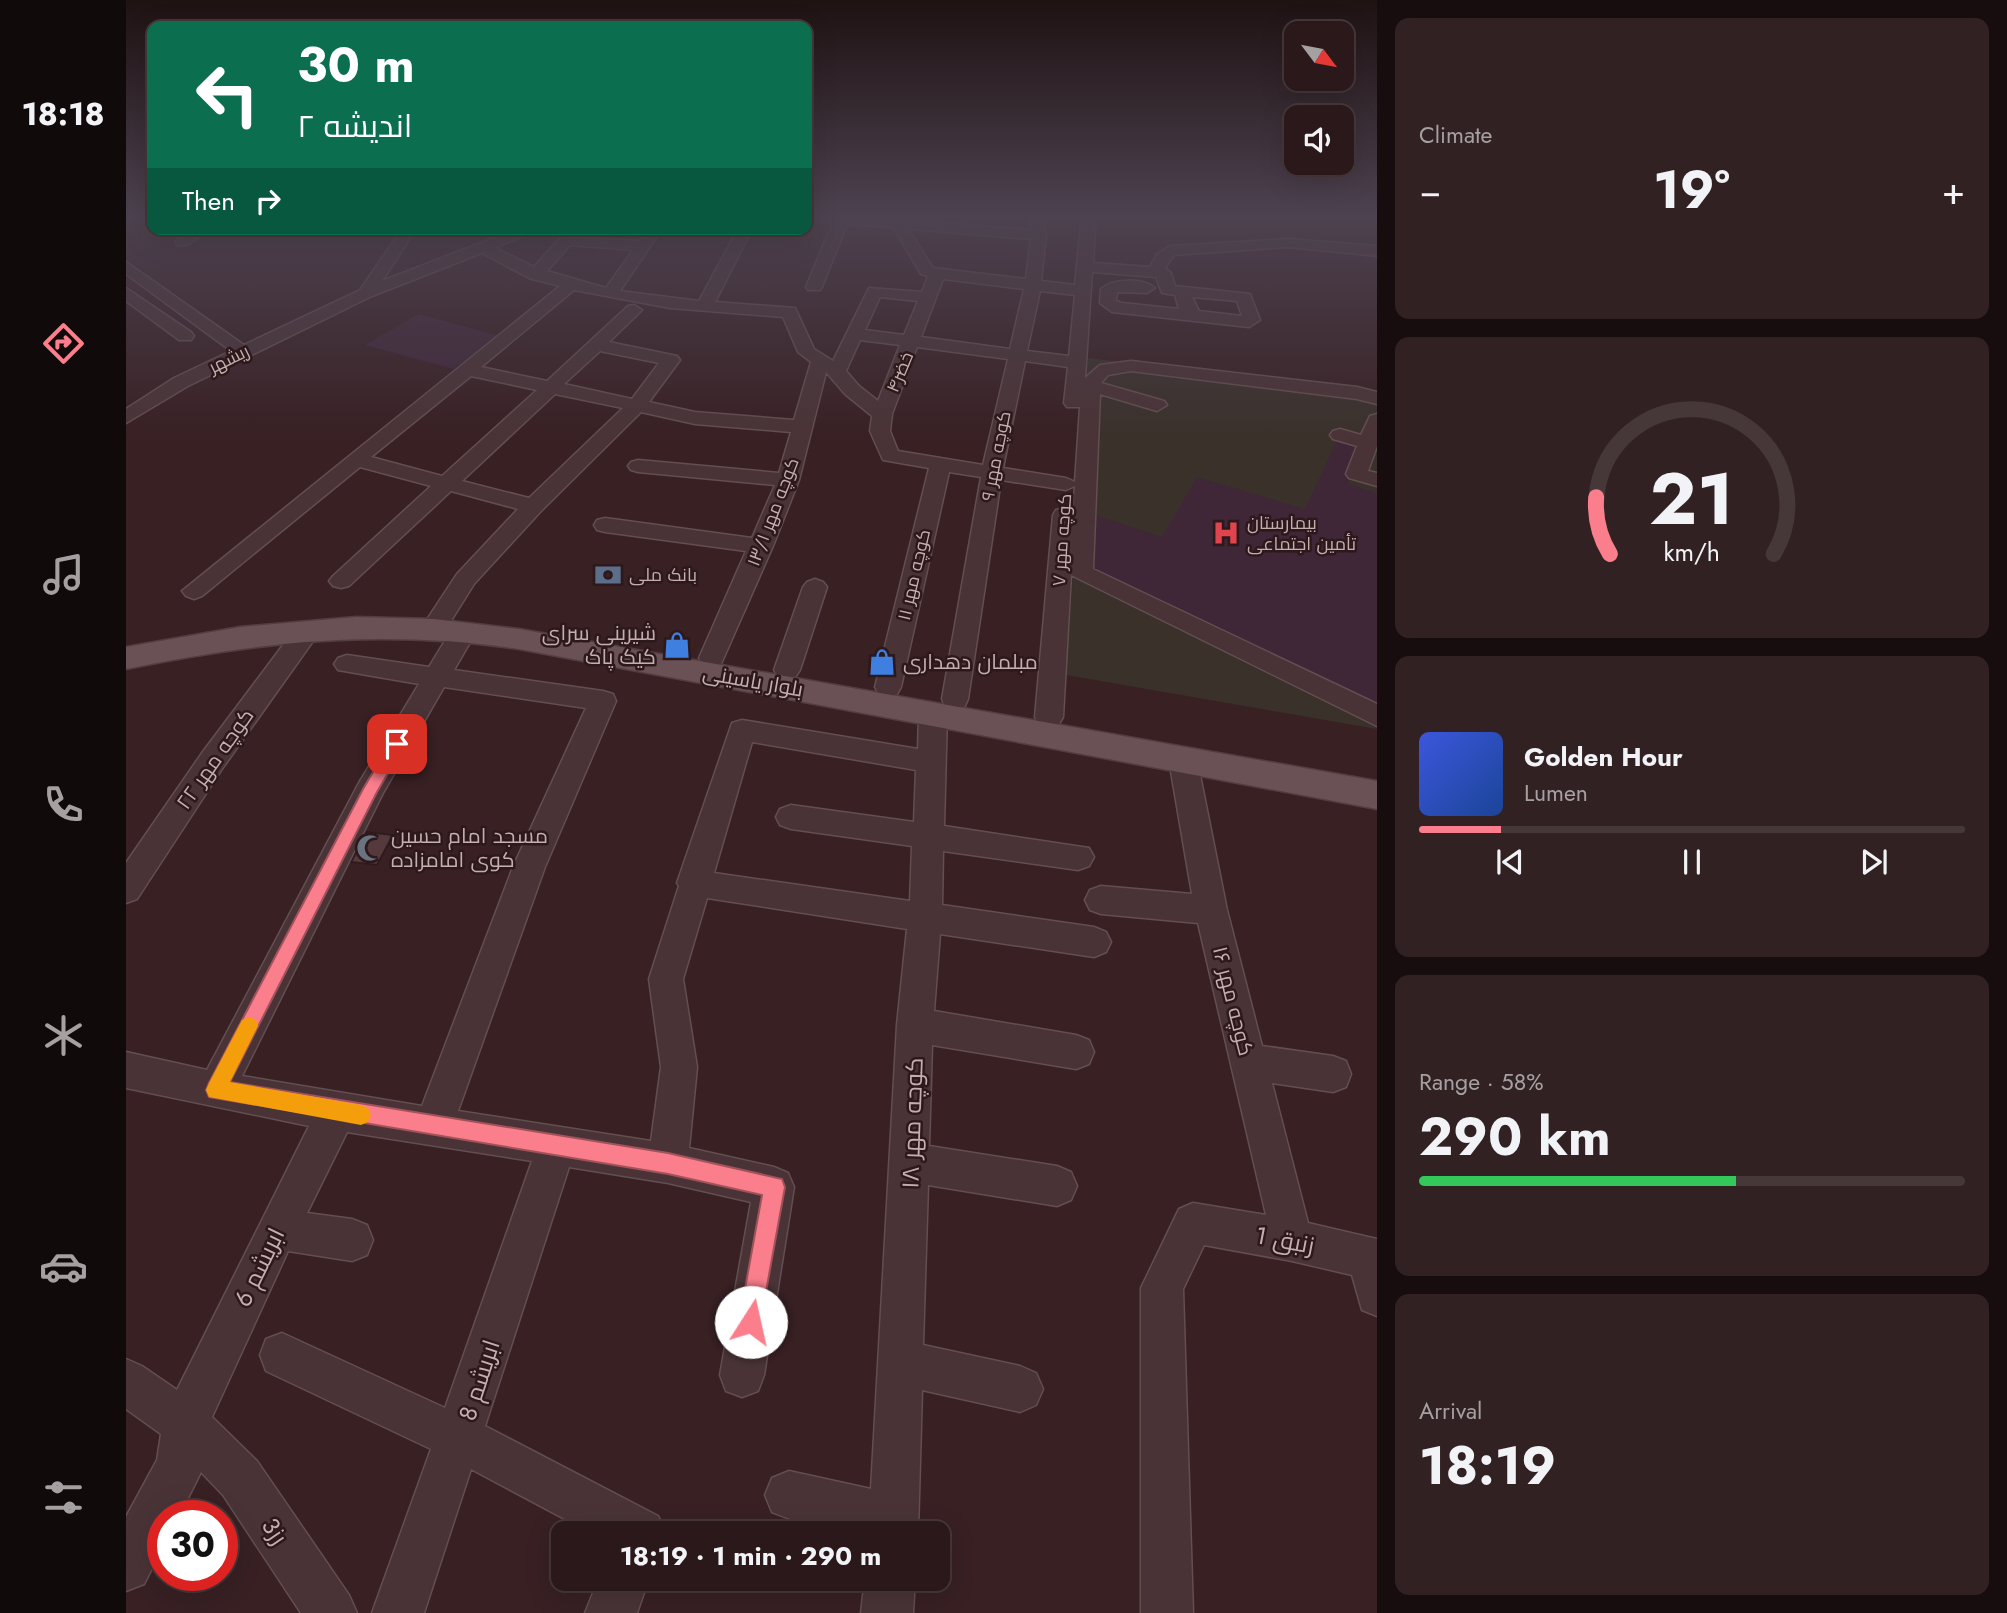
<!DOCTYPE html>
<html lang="en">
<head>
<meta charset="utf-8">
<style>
	:root { --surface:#2a181a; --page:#322123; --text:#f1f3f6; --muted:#a5a0a2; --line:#463739; --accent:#fa7e8c }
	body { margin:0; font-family:Jost,Cairo,sans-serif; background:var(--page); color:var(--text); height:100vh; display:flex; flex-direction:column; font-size:26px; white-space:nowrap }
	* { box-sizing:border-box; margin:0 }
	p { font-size:23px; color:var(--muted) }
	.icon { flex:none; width:38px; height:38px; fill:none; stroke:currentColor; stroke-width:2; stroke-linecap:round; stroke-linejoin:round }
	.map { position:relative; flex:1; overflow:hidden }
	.side { display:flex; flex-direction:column; gap:18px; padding:18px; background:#170d0e; width:630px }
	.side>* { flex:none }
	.hud { position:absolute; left:21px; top:21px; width:665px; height:214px; border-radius:14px; box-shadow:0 7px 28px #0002,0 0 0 2px var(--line); background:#0b6e4f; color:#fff; overflow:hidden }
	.needle { width:46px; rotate:122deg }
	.tools { position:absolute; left:1158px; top:21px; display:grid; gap:14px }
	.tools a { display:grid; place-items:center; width:70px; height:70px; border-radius:14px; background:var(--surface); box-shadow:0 7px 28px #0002,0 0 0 2px var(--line); font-size:35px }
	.speed { position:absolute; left:21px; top:1500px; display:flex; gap:14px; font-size:35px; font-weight:700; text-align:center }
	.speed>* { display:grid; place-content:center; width:91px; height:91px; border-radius:50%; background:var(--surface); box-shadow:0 7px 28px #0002,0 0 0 2px var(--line); line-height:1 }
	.speed .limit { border:10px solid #d22; background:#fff; color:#111 }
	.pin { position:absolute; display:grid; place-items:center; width:60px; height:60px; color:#fff; margin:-30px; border-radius:14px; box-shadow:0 4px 10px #0006 }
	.me { position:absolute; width:77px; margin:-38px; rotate:10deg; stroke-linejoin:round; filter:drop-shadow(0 0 5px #0008) }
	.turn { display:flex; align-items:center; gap:24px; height:147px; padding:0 35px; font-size:32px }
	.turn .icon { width:91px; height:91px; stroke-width:2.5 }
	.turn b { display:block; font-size:49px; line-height:60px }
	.then { display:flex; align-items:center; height:66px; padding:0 35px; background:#0003; gap:14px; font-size:26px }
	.big { font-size:52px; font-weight:700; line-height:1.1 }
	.side .card { flex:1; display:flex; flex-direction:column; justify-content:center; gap:10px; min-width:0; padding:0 24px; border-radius:14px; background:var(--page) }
	.side .dial { align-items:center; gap:0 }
	.dial svg { height:182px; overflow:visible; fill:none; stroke:var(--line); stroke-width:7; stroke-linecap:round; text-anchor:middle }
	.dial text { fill:var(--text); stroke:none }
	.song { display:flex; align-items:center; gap:21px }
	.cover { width:84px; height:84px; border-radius:10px; background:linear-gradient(135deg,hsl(230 70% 55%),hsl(220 70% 35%)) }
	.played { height:7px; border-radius:4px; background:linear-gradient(90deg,var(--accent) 15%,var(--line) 15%) }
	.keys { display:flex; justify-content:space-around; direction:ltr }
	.heat { display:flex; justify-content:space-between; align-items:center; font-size:38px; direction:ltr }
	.charge { height:10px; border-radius:5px; background:linear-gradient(90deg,#34c759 58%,var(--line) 0) }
	.trip { position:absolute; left:425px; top:1521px; width:399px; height:70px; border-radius:14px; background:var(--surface); box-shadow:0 7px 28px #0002,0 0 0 2px var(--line); font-weight:700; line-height:70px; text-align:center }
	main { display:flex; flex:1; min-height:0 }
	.tabs { display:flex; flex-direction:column; width:126px; justify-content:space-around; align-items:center; background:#110a0a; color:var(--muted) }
	.tabs .icon { width:49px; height:49px }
	.tabs .on { color:var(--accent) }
	.tabs b { font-size:32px; color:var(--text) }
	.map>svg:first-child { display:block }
	.medical { fill:#3a312b }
	.green { fill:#3f2738 }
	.building { fill:#56393d; stroke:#2f1b1e; stroke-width:2 }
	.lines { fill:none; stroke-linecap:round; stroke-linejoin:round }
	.minor-casing { stroke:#634e51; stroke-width:3 }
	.major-casing { stroke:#523d40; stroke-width:3 }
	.minor { fill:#493336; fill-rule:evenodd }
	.major { fill:#695155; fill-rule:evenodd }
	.route { fill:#fa7e8c; stroke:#a2525b; stroke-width:2 }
	.slow { fill:#f59e0b }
	.labels { text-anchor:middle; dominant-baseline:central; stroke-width:5; stroke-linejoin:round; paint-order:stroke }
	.far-street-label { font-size:18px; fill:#c5aeb0; stroke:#2d191c }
	.far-poi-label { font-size:18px; fill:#c5aeb0; stroke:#2d191c; text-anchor:start }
	.poi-label { font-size:21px; fill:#c5aeb0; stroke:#2d191c; text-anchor:start }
	.street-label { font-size:21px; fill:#c5aeb0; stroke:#2d191c }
	.near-street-label { font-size:24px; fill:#c5aeb0; stroke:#2d191c }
</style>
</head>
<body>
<main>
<nav class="tabs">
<b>18:18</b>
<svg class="icon on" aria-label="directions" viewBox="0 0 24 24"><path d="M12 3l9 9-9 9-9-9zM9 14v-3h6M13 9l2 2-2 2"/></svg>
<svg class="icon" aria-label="music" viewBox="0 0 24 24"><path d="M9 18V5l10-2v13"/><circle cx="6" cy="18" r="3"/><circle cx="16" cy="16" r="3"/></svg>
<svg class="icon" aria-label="phone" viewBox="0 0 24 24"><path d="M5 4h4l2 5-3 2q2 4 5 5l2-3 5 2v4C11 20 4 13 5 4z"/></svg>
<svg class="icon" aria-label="climate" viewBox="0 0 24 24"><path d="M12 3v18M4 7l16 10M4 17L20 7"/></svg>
<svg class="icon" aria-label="car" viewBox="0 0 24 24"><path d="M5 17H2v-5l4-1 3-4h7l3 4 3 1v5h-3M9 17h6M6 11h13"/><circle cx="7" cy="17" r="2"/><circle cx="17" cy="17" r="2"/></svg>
<svg class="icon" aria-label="filters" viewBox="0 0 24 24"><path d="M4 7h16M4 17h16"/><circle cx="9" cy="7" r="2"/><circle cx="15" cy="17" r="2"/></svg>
</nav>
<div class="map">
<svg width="1251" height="1613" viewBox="0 0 1251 1613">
	<rect width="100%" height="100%" fill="#382023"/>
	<!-- medical -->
	<polygon class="medical" points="962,358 1251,392 1251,729 940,675"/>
	<!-- green -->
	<g class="green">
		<polygon points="293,314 376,337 327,369 239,345"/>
		<polygon points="1211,441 1219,441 1233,448 1222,484 1251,493 1251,711 967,571 966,514 1036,537 1071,477 1179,509"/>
	</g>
	<!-- building -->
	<polygon class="building" points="241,832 267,835 251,865 225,862"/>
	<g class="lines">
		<defs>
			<g id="minor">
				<polygon points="0,215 12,215 3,220 0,219"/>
				<path d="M681 215H715L905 230 902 215H916L920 235 915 281 949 285 956 215H970L967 263 1024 267 1031 254 1044 246 1162 239 1251 246V256L1162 247 1048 255 1039 268 1045 273 1049 286 1124 294 1134 320 1123 327 986 312 974 303 975 289C986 278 1018 278 1029 288L1021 293 991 292 990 301 996 303 1053 309 1049 295 1036 293 1030 277 966 272 959 378 974 365 1005 361 1231 387 1251 392V404L1231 399 1005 371 982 375 975 383 1038 401 1041 405 1031 411 974 394 967 569 1251 704V726L945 575 937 717 933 724 923 727 913 724 909 717 927 515 930 510 938 508 947 512 949 486 940 490 875 480 842 699 839 706 829 709 819 706 816 699 855 477 823 472 775 687 771 694 762 696 753 694 749 687 803 468 757 460 744 431 746 416 719 394 700 372 673 480 647 546 595 664 586 667 577 664 573 658 620 551 479 532 471 530 468 525 471 520 479 518 626 538 649 485 512 472 505 470 502 466 505 462 512 460 653 473 665 432 569 424 515 412 415 511 348 584 323 624 314 626 305 624 302 618 331 574 392 509 325 491 223 586 215 588 207 586 203 581 207 576 305 486 234 467 76 596 68 599 60 596 56 591 434 286 403 278 356 253 246 296 62 386 0 423V409L48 378 105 351 0 274V262L118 345 234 290 276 229H290L256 281 391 229H412L369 248 408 267 435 237 513 241 522 229H532L534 232 494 291 573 301 612 229H626L589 302 669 308 688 349 707 361 743 288 796 292 802 276 795 274 767 227 721 224 696 287 694 290H682L680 287 707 222 681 220ZM782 229 905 239 900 279 807 268ZM444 245 507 250 480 288 421 271ZM817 279 898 289 884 349 795 337ZM448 290 544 308 657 317 672 352 685 362 668 420 569 412 523 402 554 360 551 356 483 342 516 310 508 305 502 306 421 381 355 367ZM914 291 949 295 943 356 901 351ZM754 297 792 301 778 335 739 330ZM1066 297 1111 301 1116 316 1073 311ZM734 340 774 345 752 401 733 386 720 371ZM791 347 882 359 857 465 772 451 764 431 766 414ZM474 351 533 363 506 399 438 384ZM899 361 942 367 938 403 941 407H954L949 482 940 478 877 468ZM345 376 411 390 316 476 245 457ZM429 394 497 408 403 498 336 481Z"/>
				<polygon points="66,229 84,229 61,245 51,245 49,242"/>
				<polygon points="0,288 65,332 68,336 65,340 53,340 0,301"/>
				<polygon points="1251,414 1251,446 1242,471 1251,473 1251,486 1223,478 1220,474 1231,446 1207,439 1204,435 1207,431 1214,429 1235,435 1244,416"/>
				<polygon points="689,579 697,582 701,587 674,670 670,676 661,679 652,676 648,670 677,587 681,582"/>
				<polygon points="181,623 190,625 194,631 190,637 96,769 11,899 0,903 0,863 76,753 172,625"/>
				<path d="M337 624 346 626 350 632 328 670 477 691 487 694 490 701 419 867 332 1111 525 1141 535 1067 523 979 553 886 551 883 606 723 616 720 792 749 793 714 797 707 807 704 817 707 821 714 818 826 963 848 968 857 963 866 952 870 817 851 816 905 968 927 980 932 985 942 980 952 968 957 814 934 808 1011 950 1035 963 1040 968 1052 963 1064 950 1069 806 1045 803 1146 931 1166 945 1172 951 1186 945 1200 931 1206 802 1185 797 1345 894 1366 910 1373 917 1389 910 1405 894 1412 796 1390 792 1533C739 1533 696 1533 646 1512L639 1495 646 1478 663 1471 745 1489 771 1025 781 929 581 898 557 979 571 1067 563 1148 648 1167 662 1173 668 1187 638 1375 632 1391 616 1397 600 1391 594 1375 625 1202 542 1183 443 1167 359 1426 532 1516 540 1533H465L345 1469 298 1613H246L305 1449 140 1371 134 1355 140 1339 156 1333 319 1408 406 1161 221 1132 181 1213 226 1219 241 1225 247 1240 241 1255 226 1261 162 1251 86 1417 131 1461 223 1595 231 1613H175L97 1495 75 1472 53 1516H37V1547L18 1584 0 1591V1517L31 1460 35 1434 0 1409V1359L16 1366 51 1390 183 1126 0 1088V1052L81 1070 234 781 293 684 212 670 208 664 212 658 221 655 303 667 328 626ZM318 687 460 708 387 867 296 1106 116 1076 257 793ZM626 742 790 770 788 822 665 805 654 809 650 817 654 825 665 829 786 846 784 901 588 873Z"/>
				<polygon points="1057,749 1067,752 1071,760 1101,910 1136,1046 1207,1056 1220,1061 1225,1074 1220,1087 1207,1092 1146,1083 1182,1223 1251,1239 1251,1316 1236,1310 1226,1275 1166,1261 1078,1245 1057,1289 1067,1613 1015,1613 1015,1288 1053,1209 1067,1203 1140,1215 1072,923 975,914 964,910 959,900 964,890 975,886 1066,894 1043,760 1047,752"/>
				<polygon points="473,1578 523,1578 511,1613 459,1613"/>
				<polygon points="739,1578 789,1578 787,1613 735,1613"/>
			</g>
			<path id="major" d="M230 617 308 619 393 629 1251 781V809L393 649C255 629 136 641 0 669V647L114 627Z"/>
		</defs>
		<!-- minor casing -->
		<use href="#minor" class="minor-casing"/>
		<!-- major casing -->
		<use href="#major" class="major-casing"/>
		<!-- minor -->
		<use href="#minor" class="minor"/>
		<!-- major -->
		<use href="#major" class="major"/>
	</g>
	<!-- sky -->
	<linearGradient id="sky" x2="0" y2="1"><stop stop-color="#1f1213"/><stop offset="0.49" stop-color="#4d4250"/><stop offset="1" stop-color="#4d4250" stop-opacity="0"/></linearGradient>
	<rect width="1251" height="440" fill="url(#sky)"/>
	<!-- route -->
	<polygon class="route" points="271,739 279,744 251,792 104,1082 542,1153 656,1179 659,1187 633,1330 625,1333 617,1330 613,1322 636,1195 542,1174 83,1097 80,1090 83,1083 237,789 266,740"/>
	<!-- slow -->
	<polygon class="slow" points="123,1017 130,1020 132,1026 104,1082 235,1105 242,1108 245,1115 242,1122 235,1125 83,1097 80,1090 83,1083 116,1020"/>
	<!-- icons -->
	<defs>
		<symbol id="hospital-bare" viewBox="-9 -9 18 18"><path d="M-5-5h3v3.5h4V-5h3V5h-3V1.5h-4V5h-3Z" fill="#e0444e" stroke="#2d191c" stroke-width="2.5" paint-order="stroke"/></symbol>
		<symbol id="bank-bare" viewBox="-9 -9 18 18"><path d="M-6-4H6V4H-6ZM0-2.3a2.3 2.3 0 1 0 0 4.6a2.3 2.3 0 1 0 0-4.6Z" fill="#5c6f8a" stroke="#2d191c" stroke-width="2.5" paint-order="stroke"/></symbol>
		<symbol id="shop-bare" viewBox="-9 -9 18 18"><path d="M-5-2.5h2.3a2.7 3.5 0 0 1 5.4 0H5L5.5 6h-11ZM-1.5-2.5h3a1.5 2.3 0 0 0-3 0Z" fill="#3f7fe0" stroke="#2d191c" stroke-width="2.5" paint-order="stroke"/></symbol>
		<symbol id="mosque-bare" viewBox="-9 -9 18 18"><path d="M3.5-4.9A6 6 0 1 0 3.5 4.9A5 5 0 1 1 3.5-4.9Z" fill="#6b7280" stroke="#2d191c" stroke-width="2.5" paint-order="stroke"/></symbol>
	</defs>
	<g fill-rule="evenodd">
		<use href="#hospital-bare" x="1081" y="514" width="38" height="38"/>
		<use href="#bank-bare" x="463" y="556" width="38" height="38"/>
		<use href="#shop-bare" x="532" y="626" width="38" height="38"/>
		<use href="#shop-bare" x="737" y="643" width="38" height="38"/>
		<use href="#mosque-bare" x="225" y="829" width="38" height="38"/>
	</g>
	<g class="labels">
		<!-- far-street labels -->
		<g class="far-street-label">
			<text transform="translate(103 359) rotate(-26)">ریشهر</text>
			<text transform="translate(774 372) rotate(-67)">خضر۴</text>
			<text transform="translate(870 456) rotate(-79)">کوچه مهر ۹</text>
			<text transform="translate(647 512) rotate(-69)">کوچه مهر ۱۳/۱</text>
			<text transform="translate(936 540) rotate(-86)">کوچه مهر ۷</text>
			<text transform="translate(788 575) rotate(-77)">کوچه مهر ۱۱</text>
		</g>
		<!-- far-poi labels -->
		<g class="far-poi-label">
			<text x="1121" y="523">بیمارستان<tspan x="1121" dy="21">تأمین اجتماعی</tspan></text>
			<text x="503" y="575">بانک ملی</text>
		</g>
		<!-- poi labels -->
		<g class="poi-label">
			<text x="530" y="633" text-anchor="end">شیرینی سرای<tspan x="530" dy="24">کیک پاک</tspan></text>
			<text x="777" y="662">مبلمان دهداری</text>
			<text x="265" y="836">مسجد امام حسین<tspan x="265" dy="24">کوی امامزاده</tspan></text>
		</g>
		<!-- street labels -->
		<g class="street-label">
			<text transform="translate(627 681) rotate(10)">بلوار یاسینی</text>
			<text transform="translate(89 759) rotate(-55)">کوچه مهر ۲۲</text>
			<text transform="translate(1107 1001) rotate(76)">کوچه مهر ۱۶</text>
		</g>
		<!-- near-street labels -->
		<g class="near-street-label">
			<text transform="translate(786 1123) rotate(-88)">کوچه مهر ۱۸</text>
			<text transform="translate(1159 1240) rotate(11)">زنبق 1</text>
			<text transform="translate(133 1267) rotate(-64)">ابریشم 6</text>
			<text transform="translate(353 1380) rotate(-72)">ابریشم 8</text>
			<text transform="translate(149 1531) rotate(56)">رز3</text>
		</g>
	</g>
</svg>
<div class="tools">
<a><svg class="needle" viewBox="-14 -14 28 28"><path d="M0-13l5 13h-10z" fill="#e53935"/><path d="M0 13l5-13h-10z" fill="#a5a0a2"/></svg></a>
<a><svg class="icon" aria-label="sound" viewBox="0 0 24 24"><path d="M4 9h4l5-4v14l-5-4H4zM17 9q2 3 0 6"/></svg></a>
</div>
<div class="speed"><div class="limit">30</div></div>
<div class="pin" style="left:271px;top:744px;background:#d93025"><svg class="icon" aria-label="arrive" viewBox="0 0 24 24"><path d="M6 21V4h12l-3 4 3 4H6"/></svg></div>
<svg class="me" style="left:625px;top:1322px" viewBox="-20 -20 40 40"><circle r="19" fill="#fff"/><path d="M0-13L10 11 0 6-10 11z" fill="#fa7e8c"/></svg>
<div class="trip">18:19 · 1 min · 290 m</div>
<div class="hud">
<div class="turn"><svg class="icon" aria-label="left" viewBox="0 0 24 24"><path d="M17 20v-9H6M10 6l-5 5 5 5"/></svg><div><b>30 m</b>اندیشه ۲</div></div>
<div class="then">Then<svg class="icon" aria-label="right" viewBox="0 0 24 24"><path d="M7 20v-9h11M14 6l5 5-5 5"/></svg></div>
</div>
</div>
<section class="side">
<div class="card"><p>Climate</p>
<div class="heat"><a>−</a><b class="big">19°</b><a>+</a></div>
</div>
<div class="card dial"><svg viewBox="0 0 100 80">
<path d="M14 69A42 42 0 1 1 86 69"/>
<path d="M14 69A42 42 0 0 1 8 44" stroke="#fa7e8c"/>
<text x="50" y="56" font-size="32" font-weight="700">21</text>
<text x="50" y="72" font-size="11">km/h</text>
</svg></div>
<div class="card">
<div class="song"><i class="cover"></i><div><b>Golden Hour</b><p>Lumen</p></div></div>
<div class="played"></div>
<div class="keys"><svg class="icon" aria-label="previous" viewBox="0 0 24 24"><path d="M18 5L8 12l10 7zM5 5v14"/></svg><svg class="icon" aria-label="pause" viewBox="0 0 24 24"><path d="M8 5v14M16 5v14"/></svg><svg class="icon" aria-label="next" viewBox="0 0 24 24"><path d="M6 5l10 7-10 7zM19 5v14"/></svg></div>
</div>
<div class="card"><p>Range · 58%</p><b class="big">290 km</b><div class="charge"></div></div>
<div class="card"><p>Arrival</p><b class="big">18:19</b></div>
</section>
</main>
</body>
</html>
